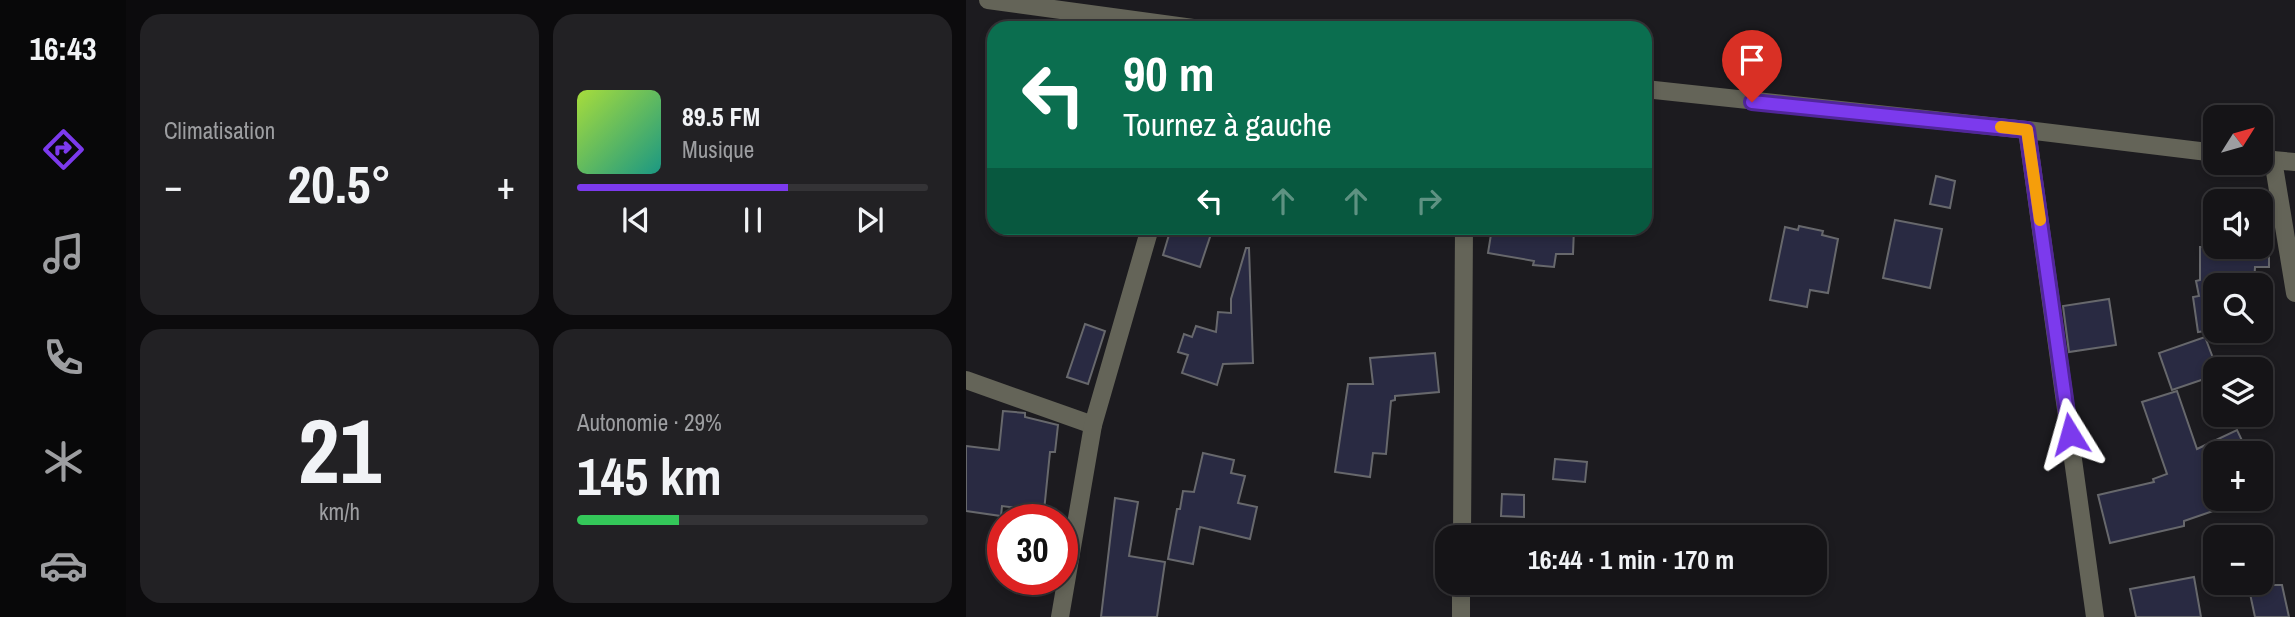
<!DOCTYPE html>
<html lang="fr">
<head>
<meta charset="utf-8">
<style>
	:root { --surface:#151417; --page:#222124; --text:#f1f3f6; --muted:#9d9ea1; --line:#343336; --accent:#7c3aed }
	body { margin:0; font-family:"Archivo Narrow",sans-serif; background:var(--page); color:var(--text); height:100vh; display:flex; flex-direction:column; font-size:26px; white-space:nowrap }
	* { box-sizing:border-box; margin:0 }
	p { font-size:23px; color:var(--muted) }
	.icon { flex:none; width:38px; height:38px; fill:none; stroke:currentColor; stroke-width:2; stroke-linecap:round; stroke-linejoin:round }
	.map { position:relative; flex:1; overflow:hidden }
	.side { display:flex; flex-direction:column; gap:14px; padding:14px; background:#0c0b0d; width:840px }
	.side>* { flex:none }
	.banner { position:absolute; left:21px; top:21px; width:665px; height:214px; border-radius:21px; box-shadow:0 4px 10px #0003,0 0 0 2px var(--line); background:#0b6e4f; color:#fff; overflow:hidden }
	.needle { width:46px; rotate:53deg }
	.tools { position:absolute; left:1237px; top:105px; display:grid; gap:14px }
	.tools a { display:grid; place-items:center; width:70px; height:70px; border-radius:14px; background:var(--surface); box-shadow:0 4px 10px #0003,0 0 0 2px var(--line); font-size:35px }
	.speed { position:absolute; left:21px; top:504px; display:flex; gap:14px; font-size:35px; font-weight:700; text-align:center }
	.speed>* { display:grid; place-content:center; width:91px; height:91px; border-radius:50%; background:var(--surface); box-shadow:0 4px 10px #0003,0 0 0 2px var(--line); line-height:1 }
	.speed .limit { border:10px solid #d22; background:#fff; color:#111 }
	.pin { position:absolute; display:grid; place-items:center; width:60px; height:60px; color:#fff; margin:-72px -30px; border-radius:50% 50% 50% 0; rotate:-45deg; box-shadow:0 0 7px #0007 }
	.pin .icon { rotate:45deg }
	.me { position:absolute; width:77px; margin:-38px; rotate:352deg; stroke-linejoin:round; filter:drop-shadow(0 0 5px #0008) }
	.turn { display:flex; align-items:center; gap:24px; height:147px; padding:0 21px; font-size:32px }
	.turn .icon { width:91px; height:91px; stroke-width:2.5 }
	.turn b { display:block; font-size:49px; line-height:60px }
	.lanes { display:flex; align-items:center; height:66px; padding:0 21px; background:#0003; justify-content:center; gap:35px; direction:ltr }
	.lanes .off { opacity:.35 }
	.big { font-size:52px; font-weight:800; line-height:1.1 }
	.side .tile { flex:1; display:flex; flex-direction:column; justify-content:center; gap:10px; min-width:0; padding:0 24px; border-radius:21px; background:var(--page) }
	.side .dial { align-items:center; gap:0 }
	.dial b { font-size:91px; line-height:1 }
	.song { display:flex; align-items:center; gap:21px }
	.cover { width:84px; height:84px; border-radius:10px; background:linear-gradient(135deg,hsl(80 70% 55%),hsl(170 70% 35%)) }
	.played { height:7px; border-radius:4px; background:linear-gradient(90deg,var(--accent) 60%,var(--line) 60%) }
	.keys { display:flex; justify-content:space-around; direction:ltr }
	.heat { display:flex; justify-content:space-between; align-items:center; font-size:38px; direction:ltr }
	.charge { height:10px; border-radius:5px; background:linear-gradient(90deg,#34c759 29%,var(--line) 0) }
	.side .tiles { flex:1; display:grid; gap:14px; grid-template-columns:repeat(2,1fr) }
	.trip { position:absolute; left:469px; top:525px; width:392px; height:70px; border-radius:21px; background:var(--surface); box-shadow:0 4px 10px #0003,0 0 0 2px var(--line); font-weight:800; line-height:70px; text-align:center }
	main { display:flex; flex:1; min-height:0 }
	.tab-bar { display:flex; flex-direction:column; width:126px; justify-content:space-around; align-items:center; background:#080809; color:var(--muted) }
	.tab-bar .icon { width:49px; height:49px }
	.tab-bar .on { color:var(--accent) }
	.tab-bar b { font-size:32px; color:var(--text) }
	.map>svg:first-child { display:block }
	.building { fill:#292a42; stroke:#67686c; stroke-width:2 }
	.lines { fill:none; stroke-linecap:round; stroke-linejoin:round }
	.street { stroke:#646458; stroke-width:18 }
	.route-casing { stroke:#51269a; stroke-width:18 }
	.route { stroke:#7c3aed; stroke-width:12 }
	.slow { stroke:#f59e0b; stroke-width:12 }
</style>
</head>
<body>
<main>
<nav class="tab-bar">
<b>16:43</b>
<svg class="icon on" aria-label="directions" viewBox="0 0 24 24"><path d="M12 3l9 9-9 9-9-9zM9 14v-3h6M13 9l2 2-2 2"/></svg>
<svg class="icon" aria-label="music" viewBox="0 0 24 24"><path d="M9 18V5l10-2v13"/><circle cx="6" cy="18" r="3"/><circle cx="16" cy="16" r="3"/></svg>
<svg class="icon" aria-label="phone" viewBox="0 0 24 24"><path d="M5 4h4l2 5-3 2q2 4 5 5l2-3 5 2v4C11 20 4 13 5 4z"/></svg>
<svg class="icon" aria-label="climate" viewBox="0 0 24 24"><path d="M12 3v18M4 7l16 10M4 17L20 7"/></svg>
<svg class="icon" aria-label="car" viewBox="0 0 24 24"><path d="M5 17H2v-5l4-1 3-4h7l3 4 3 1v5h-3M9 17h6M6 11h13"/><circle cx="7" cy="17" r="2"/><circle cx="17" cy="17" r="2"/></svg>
</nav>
<section class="side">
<div class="tiles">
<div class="tile"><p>Climatisation</p>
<div class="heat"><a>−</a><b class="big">20.5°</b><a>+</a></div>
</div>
<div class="tile">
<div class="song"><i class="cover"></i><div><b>89.5 FM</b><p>Musique</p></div></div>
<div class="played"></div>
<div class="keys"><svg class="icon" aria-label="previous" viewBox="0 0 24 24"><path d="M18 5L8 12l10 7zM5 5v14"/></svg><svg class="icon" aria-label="pause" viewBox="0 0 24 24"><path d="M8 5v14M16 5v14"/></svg><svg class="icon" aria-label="next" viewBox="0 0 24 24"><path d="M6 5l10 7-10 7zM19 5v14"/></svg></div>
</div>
<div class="tile dial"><b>21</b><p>km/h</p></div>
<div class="tile"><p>Autonomie · 29%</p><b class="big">145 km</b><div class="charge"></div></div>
</div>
</section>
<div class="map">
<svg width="1329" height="617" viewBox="0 0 1329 617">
	<rect width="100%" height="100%" fill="#1c1b1f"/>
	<!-- building -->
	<g class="building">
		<polygon points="970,176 989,181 984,208 964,204"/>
		<polygon points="929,220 976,229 964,288 917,278"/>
		<polygon points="833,226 857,231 856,235 872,239 862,293 844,290 841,307 804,300 819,227 832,230"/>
		<polygon points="205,228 247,228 234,267 197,255"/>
		<polygon points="526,228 608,228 607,254 590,254 588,267 567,265 568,261 522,253"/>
		<polygon points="1234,247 1303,247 1303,267 1289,267 1288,285 1250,285 1250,336 1241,337 1239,331 1232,332 1227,297 1233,296 1230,281 1234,280"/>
		<polygon points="280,248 283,248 287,363 257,364 251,385 216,373 222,355 212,352 218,334 226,337 230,326 250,332 252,312 265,313 265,299"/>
		<polygon points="1143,299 1150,345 1103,352 1097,306"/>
		<polygon points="119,324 139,331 122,384 101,377"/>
		<polygon points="1239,337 1250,366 1250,375 1206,390 1193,353"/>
		<polygon points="469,353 473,392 429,396 429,400 425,401 420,454 407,453 404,477 369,472 382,384 407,384 404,358"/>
		<polygon points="1211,391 1231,449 1271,430 1282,453 1250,453 1250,510 1218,521 1218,526 1144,543 1132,495 1188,482 1187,479 1201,474 1176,402"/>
		<polygon points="37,411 59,413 59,417 92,425 89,452 84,452 78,511 36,506 35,516 0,511 0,446 33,450"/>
		<polygon points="237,453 268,460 265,473 279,476 272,503 291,507 284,539 234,527 227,564 202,559 211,509 214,509 217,491 228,492"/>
		<polygon points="589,459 621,462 619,482 587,479"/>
		<polygon points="536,494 558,495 558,517 535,516"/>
		<polygon points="149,498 172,502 163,556 199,562 191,617 135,617"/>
		<polygon points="1228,577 1235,617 1170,617 1164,589"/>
		<polygon points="1305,585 1316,585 1323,617 1289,617 1283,589"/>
	</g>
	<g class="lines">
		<!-- street -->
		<g class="street">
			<polyline points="22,0 227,28"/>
			<polyline points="679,89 1061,130 1250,153"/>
			<polyline points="1061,130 1129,617"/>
			<polyline points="1295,159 1329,162"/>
			<polyline points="1307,160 1329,293"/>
			<polyline points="0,380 127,425"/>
			<polyline points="496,537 498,228"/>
			<polyline points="94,617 127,425 184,228"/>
			<polyline points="495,617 495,583"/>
		</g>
	</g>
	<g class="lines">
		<defs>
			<polyline id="route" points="786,102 1061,130 1104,434"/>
		</defs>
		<!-- route casing -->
		<use href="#route" class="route-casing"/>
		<!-- route -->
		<use href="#route" class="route"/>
		<!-- slow -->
		<polyline class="slow" points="1035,127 1061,130 1074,220"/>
	</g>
</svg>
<div class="tools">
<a><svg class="needle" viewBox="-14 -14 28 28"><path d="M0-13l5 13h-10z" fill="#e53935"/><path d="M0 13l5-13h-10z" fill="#9d9ea1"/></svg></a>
<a><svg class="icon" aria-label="sound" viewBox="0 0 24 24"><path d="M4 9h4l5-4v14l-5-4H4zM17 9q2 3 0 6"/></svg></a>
<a><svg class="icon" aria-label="search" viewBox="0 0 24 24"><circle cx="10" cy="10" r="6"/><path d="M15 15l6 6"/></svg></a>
<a><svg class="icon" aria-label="layers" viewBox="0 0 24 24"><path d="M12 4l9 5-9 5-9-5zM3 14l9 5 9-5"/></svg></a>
<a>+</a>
<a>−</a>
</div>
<div class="speed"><div class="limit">30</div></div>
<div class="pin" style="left:786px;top:102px;background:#d93025"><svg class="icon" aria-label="arrive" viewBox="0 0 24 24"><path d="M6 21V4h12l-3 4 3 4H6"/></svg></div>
<svg class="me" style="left:1104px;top:434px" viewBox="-20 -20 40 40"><path d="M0-17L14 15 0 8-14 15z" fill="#7c3aed" stroke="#fff" stroke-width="4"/></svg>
<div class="trip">16:44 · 1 min · 170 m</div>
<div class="banner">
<div class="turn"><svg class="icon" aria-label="left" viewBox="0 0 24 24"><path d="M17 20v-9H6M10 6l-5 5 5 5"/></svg><div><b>90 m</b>Tournez à gauche</div></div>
<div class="lanes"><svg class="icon" aria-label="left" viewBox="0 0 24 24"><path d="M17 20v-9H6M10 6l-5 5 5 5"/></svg><svg class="icon off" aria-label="ahead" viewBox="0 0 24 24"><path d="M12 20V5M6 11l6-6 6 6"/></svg><svg class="icon off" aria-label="ahead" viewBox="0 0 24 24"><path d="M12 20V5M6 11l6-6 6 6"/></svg><svg class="icon off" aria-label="right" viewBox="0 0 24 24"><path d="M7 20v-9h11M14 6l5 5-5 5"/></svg></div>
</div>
</div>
</main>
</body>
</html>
